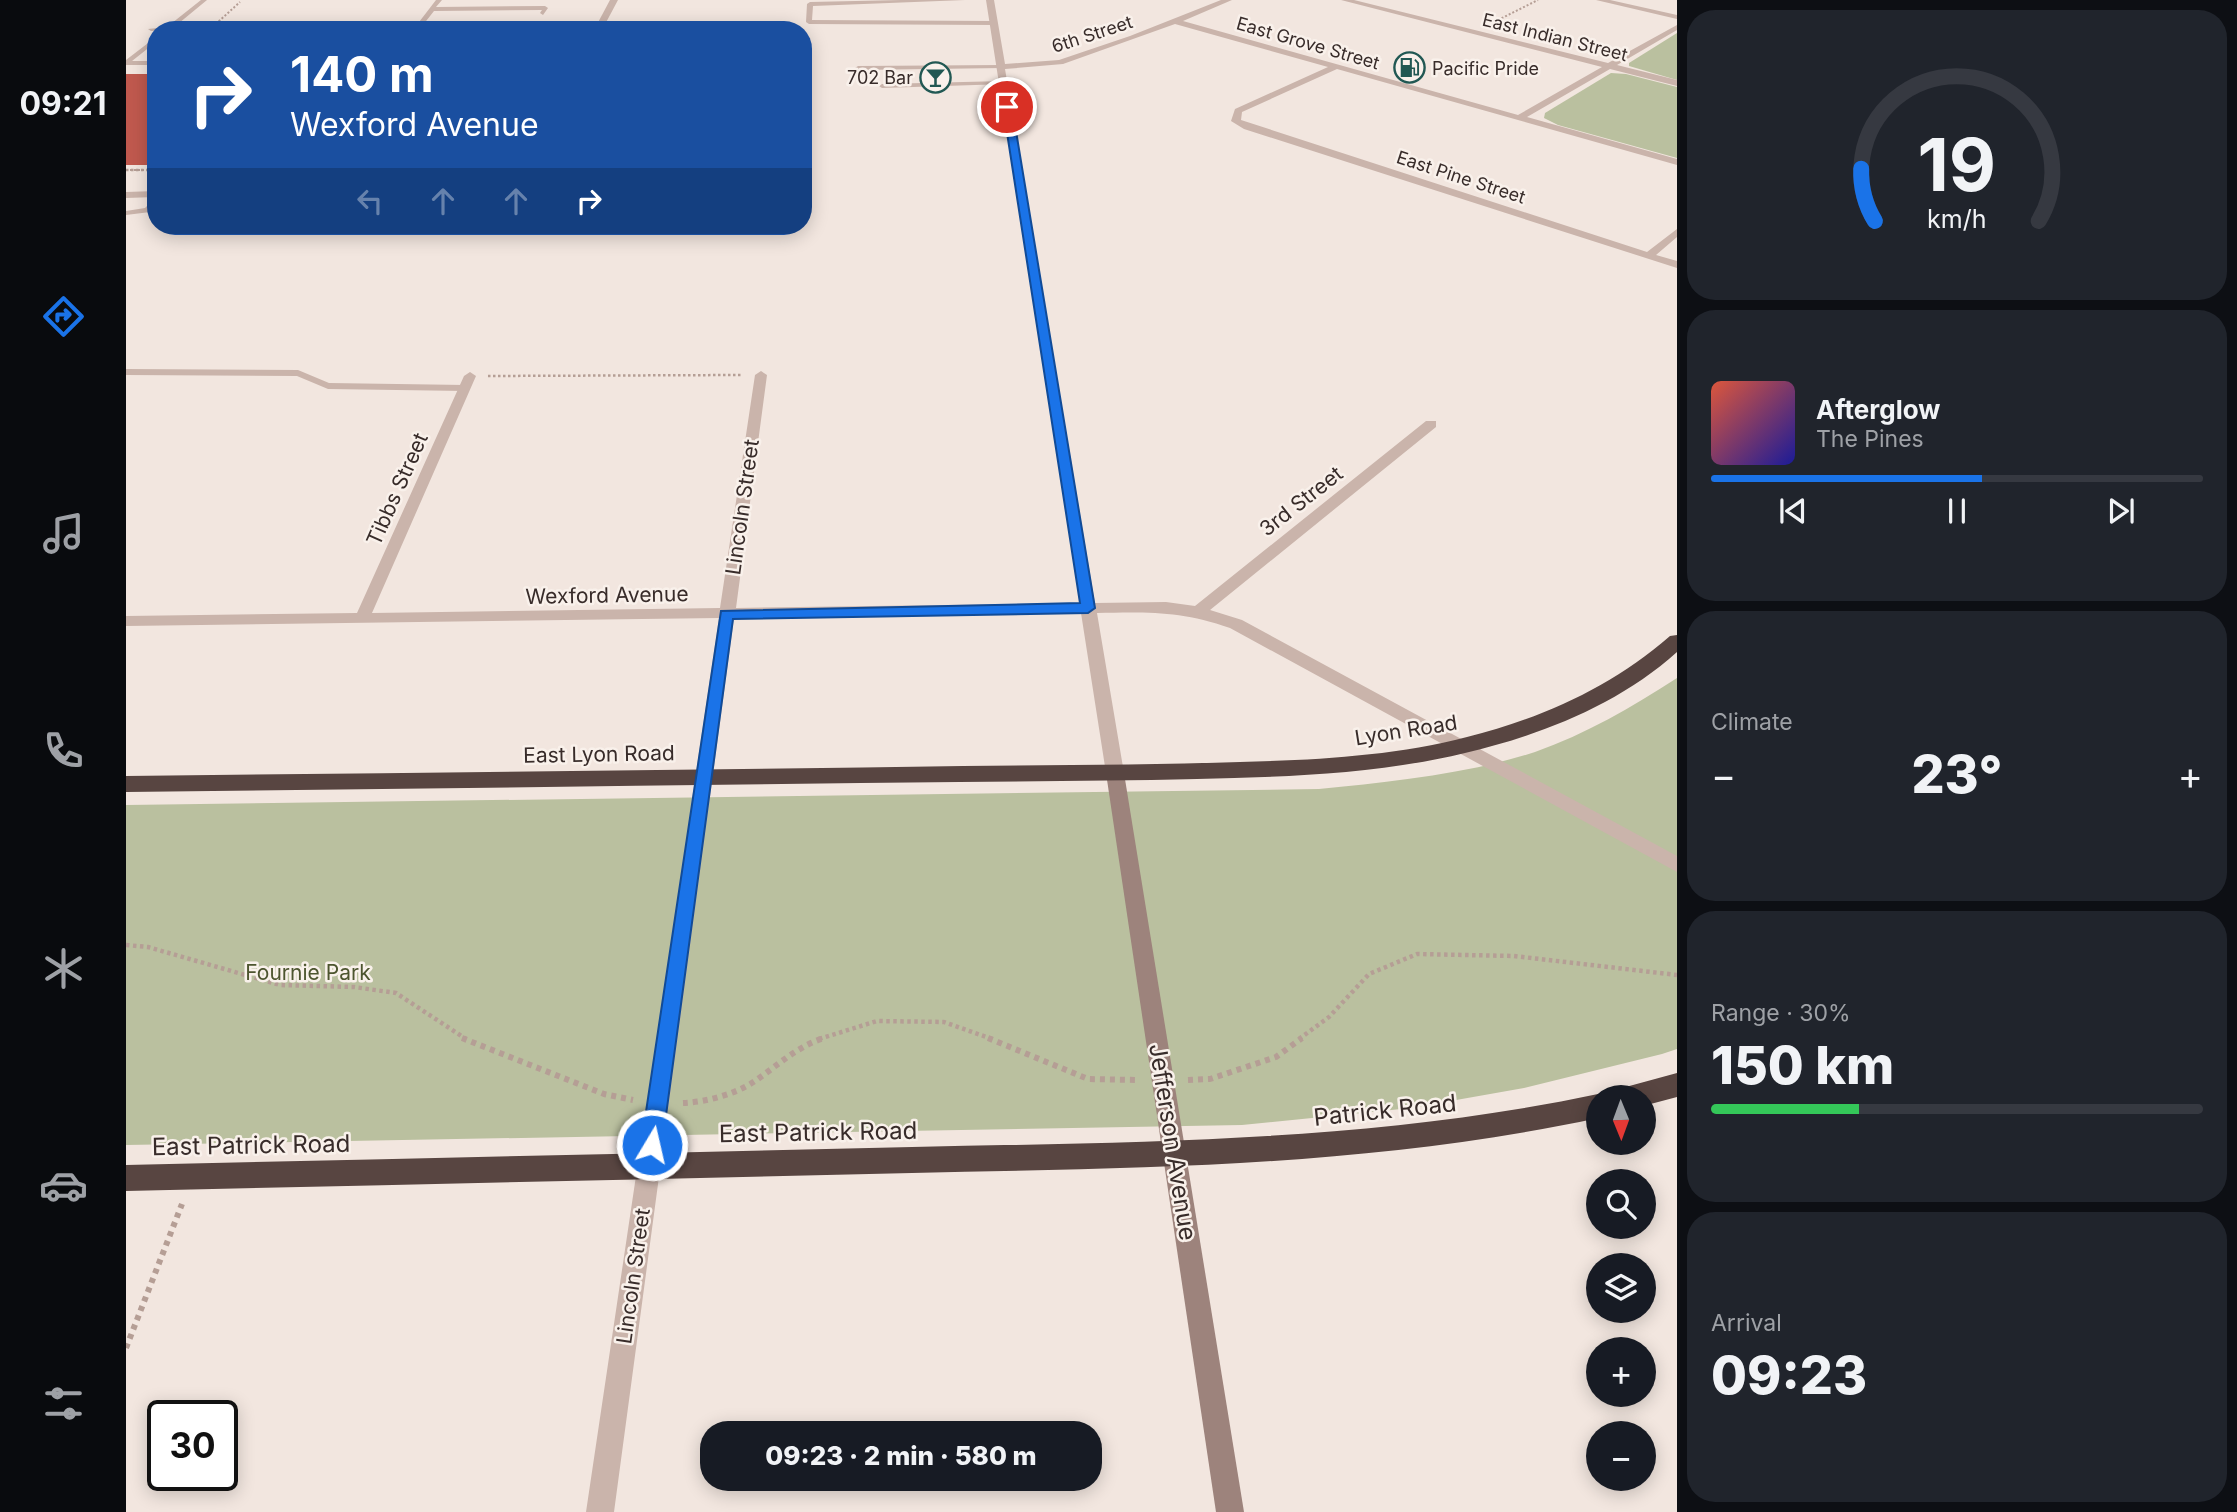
<!DOCTYPE html>
<html lang="en">
<head>
<meta charset="utf-8">
<style>
	:root { --surface:#171b24; --page:#20242c; --text:#f1f3f6; --muted:#9ea1a6; --line:#363941; --accent:#1a73e8 }
	body { margin:0; font-family:Inter,sans-serif; background:var(--page); color:var(--text); height:100vh; display:flex; flex-direction:column; font-size:26px; white-space:nowrap }
	* { box-sizing:border-box; margin:0 }
	p { font-size:23px; color:var(--muted) }
	.icon { flex:none; width:38px; height:38px; fill:none; stroke:currentColor; stroke-width:2; stroke-linecap:round; stroke-linejoin:round }
	.map { position:relative; flex:1; overflow:hidden }
	.details { display:flex; flex-direction:column; gap:10px; padding:10px; background:#0d0f14; width:560px }
	.details>* { flex:none }
	.guide { position:absolute; left:21px; top:21px; width:665px; height:214px; border-radius:28px; box-shadow:0 4px 18px #0003; background:#1a4fa0; color:#fff; overflow:hidden }
	.needle { width:46px; rotate:179deg }
	.fabs { position:absolute; left:1460px; top:1085px; display:grid; gap:14px }
	.fabs a { display:grid; place-items:center; width:70px; height:70px; border-radius:50%; background:var(--surface); box-shadow:0 4px 18px #0003; font-size:35px }
	.speed { position:absolute; left:21px; top:1400px; display:flex; gap:14px; font-size:35px; font-weight:700; text-align:center }
	.speed>* { display:grid; place-content:center; width:91px; height:91px; border-radius:50%; background:var(--surface); box-shadow:0 4px 18px #0003; line-height:1 }
	.speed .limit { border:4px solid #111; border-radius:10px; background:#fff; color:#111 }
	.pin { position:absolute; display:grid; place-items:center; width:60px; height:60px; color:#fff; margin:-30px; border:4px solid #fff; border-radius:50%; box-shadow:0 2px 7px #0007 }
	.me { position:absolute; width:77px; margin:-38px; rotate:9deg; stroke-linejoin:round; filter:drop-shadow(0 0 5px #0008) }
	.turn { display:flex; align-items:center; gap:24px; height:147px; padding:0 28px; font-size:32px }
	.turn .icon { width:91px; height:91px; stroke-width:2.5 }
	.turn b { display:block; font-size:49px; line-height:60px }
	.lanes { display:flex; align-items:center; height:66px; padding:0 28px; background:#0003; justify-content:center; gap:35px; direction:ltr }
	.lanes .off { opacity:.35 }
	.big { font-size:52px; font-weight:800; line-height:1.1 }
	.details .widget { flex:1; display:flex; flex-direction:column; justify-content:center; gap:10px; min-width:0; padding:0 24px; border-radius:28px; background:var(--page) }
	.details .dial { align-items:center; gap:0 }
	.dial svg { height:182px; overflow:visible; fill:none; stroke:var(--line); stroke-width:7; stroke-linecap:round; text-anchor:middle }
	.dial text { fill:var(--text); stroke:none }
	.song { display:flex; align-items:center; gap:21px }
	.cover { width:84px; height:84px; border-radius:10px; background:linear-gradient(135deg,hsl(10 70% 55%),hsl(240 70% 35%)) }
	.played { height:7px; border-radius:4px; background:linear-gradient(90deg,var(--accent) 55%,var(--line) 55%) }
	.keys { display:flex; justify-content:space-around; direction:ltr }
	.heat { display:flex; justify-content:space-between; align-items:center; font-size:38px; direction:ltr }
	.charge { height:10px; border-radius:5px; background:linear-gradient(90deg,#34c759 30%,var(--line) 0) }
	.trip { position:absolute; left:574px; top:1421px; width:402px; height:70px; border-radius:28px; background:var(--surface); box-shadow:0 4px 18px #0003; font-weight:800; line-height:70px; text-align:center }
	main { display:flex; flex:1; min-height:0 }
	.menu { display:flex; flex-direction:column; width:126px; justify-content:space-around; align-items:center; background:#090b0e; color:var(--muted) }
	.menu .icon { width:49px; height:49px }
	.menu .selected { color:var(--accent) }
	.menu b { font-size:32px; color:var(--text) }
	.map>svg:first-child { display:block }
	.green { fill:#bac09f }
	.building { fill:#c0594e }
	.lines { fill:none; stroke-linecap:round; stroke-linejoin:round }
	.path-far3 { stroke:#b59e95; stroke-width:2; stroke-dasharray:2 2; stroke-linecap:butt }
	.path-far2 { stroke:#b59e95; stroke-width:2.5; stroke-dasharray:2.5 2.5; stroke-linecap:butt }
	.path-far1 { stroke:#b59e95; stroke-width:4.5; stroke-dasharray:3.5 3.5; stroke-linecap:butt }
	.path { stroke:#b59e95; stroke-width:6; stroke-dasharray:5 5; stroke-linecap:butt }
	.lane { fill:#cab4ab; fill-rule:evenodd }
	.street { fill:#cab4ab; fill-rule:evenodd }
	.secondary { fill:#9d837c; fill-rule:evenodd }
	.highway { fill:#584541; fill-rule:evenodd }
	.route { fill:#1a73e8; stroke:#114b97; stroke-width:2 }
	.labels { text-anchor:middle; dominant-baseline:central; stroke-width:5; stroke-linejoin:round; paint-order:stroke }
	.far-street-label { font-size:18px; fill:#382c2a; stroke:#f9f1eb }
	.far-poi-label { font-size:18px; fill:#382c2a; stroke:#f9f1eb; text-anchor:start }
	.street-label { font-size:21px; fill:#382c2a; stroke:#f9f1eb }
	.park-label { font-size:21px; fill:#4d552f; stroke:#f9f1eb }
	.near-street-label { font-size:24px; fill:#382c2a; stroke:#f9f1eb }
</style>
</head>
<body>
<main>
<nav class="menu">
<b>09:21</b>
<svg class="icon selected" aria-label="directions" viewBox="0 0 24 24"><path d="M12 3l9 9-9 9-9-9zM9 14v-3h6M13 9l2 2-2 2"/></svg>
<svg class="icon" aria-label="music" viewBox="0 0 24 24"><path d="M9 18V5l10-2v13"/><circle cx="6" cy="18" r="3"/><circle cx="16" cy="16" r="3"/></svg>
<svg class="icon" aria-label="phone" viewBox="0 0 24 24"><path d="M5 4h4l2 5-3 2q2 4 5 5l2-3 5 2v4C11 20 4 13 5 4z"/></svg>
<svg class="icon" aria-label="climate" viewBox="0 0 24 24"><path d="M12 3v18M4 7l16 10M4 17L20 7"/></svg>
<svg class="icon" aria-label="car" viewBox="0 0 24 24"><path d="M5 17H2v-5l4-1 3-4h7l3 4 3 1v5h-3M9 17h6M6 11h13"/><circle cx="7" cy="17" r="2"/><circle cx="17" cy="17" r="2"/></svg>
<svg class="icon" aria-label="filters" viewBox="0 0 24 24"><path d="M4 7h16M4 17h16"/><circle cx="9" cy="7" r="2"/><circle cx="15" cy="17" r="2"/></svg>
</nav>
<div class="map">
<svg width="1551" height="1512" viewBox="0 0 1551 1512">
	<rect width="100%" height="100%" fill="#f2e6df"/>
	<!-- green -->
	<g class="green">
		<polygon points="1551,33 1551,80 1503,66 1503,63"/>
		<polygon points="1485,73 1500,74 1551,87 1551,158 1432,125 1418,118 1419,113"/>
		<path d="M1551 678V1049L1536 1054 1398 1088 1285 1108 1116 1125 0 1145V805L1193 789C1263 782 1342 774 1409 752 1460 734 1506 707 1551 678Z"/>
	</g>
	<!-- building -->
	<rect class="building" x="0" y="74" width="30" height="91"/>
	<g class="lines">
		<!-- path-far3 -->
		<g class="path-far3">
			<polyline points="1372,20 1412,0"/>
			<polyline points="77,23 92,22 114,2"/>
			<polyline points="0,170 30,170"/>
		</g>
		<!-- path-far2 -->
		<g class="path-far2">
			<polyline points="0,170 30,170"/>
			<polyline points="362,376 616,375"/>
		</g>
		<!-- path-far1 -->
		<g class="path-far1">
			<polyline points="0,945 22,947 154,985 228,987 270,993 340,1039"/>
			<polyline points="693,1039 751,1021 818,1022 866,1039"/>
			<polyline points="1173,1039 1203,1017 1243,974 1291,954 1388,956 1551,975"/>
		</g>
		<!-- path -->
		<g class="path">
			<polyline points="336,1038 478,1094 507,1100"/>
			<polyline points="862,1038 962,1079 1011,1080"/>
			<polyline points="1062,1080 1084,1079 1150,1057 1176,1038"/>
			<path d="M557 1103C580 1102 610 1094 629 1081 652 1065 672 1046 698 1038"/>
			<polyline points="0,1348 56,1204"/>
		</g>
		<!-- lane -->
		<g class="lane">
			<polygon points="75,0 81,0 47,28 48,30 25,31 22,29 41,27"/>
			<polygon points="310,0 316,0 310,7 419,6 422,8 417,15 414,13 416,10 308,11 293,30 275,29 277,26 290,26"/>
			<polygon points="775,0 839,0 687,6 686,20 868,21 871,23 868,25 683,24 680,22 681,4 684,2"/>
			<polygon points="146,27 164,29 144,30"/>
			<polygon points="30,37 30,42 6,61 30,61 30,65 0,65 0,60"/>
			<polygon points="875,65 877,68 732,70 729,68 732,66"/>
			<polygon points="878,81 880,84 756,88 753,86 756,84"/>
			<polygon points="27,200 30,200 30,206 24,212 0,215 0,211 19,208"/>
			<polygon points="0,369 172,370 203,383 339,385 343,388 339,391 202,389 171,376 0,375"/>
		</g>
		<!-- street -->
		<g class="street">
			<polygon points="484,0 492,0 476,30 468,30"/>
			<path d="M860 0H868L879 64 933 60 1004 36 1095 0H1106L1057 21 1392 115 1476 67 1215 0H1228L1482 63 1551 25V30L1491 65 1551 80V86L1484 69 1401 117 1551 159V165L1211 69 1116 112 1115 120 1521 252 1551 229V237L1530 255 1551 261V268L1118 129 1105 121 1109 109 1202 67 1049 24 937 64 879 69 969 603 1040 602 1069 606 1300 421H1310V427L1084 610 1116 620 1551 856V872L1104 628C1055 611 1022 612 971 613L998 773 995 778H983L980 773 955 613 608 618 488 1512H460L593 618 0 626V616L231 613 338 376 344 372 350 376 246 613 594 608 629 375 635 371 641 375 610 608 954 603Z"/>
			<polygon points="1470,0 1484,0 1551,15 1551,19"/>
			<polygon points="30,191 30,197 0,198 0,192"/>
		</g>
		<!-- secondary -->
		<polygon class="secondary" points="989,766 995,768 998,773 1118,1512 1090,1512 980,773 983,768"/>
		<!-- highway -->
		<g class="highway">
			<path d="M1551 635V652C1492 705 1415 735 1339 753 1252 774 1160 777 1071 779 991 781 912 781 833 782 555 785 278 789 0 792V776C279 773 558 770 837 766 930 765 1022 765 1114 762 1190 760 1268 756 1341 737 1417 718 1485 687 1544 636Z"/>
			<polygon points="1551,1073 1551,1097 1517,1106 1517,1097 1492,1097 1496,1088"/>
			<path d="M1472 1094 1481 1097H1472V1118C1246 1167 1016 1168 786 1173 524 1179 262 1185 0 1191V1165C262 1159 524 1153 786 1147 1016 1142 1246 1142 1472 1094Z"/>
		</g>
	</g>
	<!-- route -->
	<polygon class="route" points="881,104 886,107 969,608 962,613 607,619 536,1145 533,1152 526,1155 518,1152 515,1145 595,611 954,603 877,107"/>
	<!-- icons -->
	<defs>
		<symbol id="fuel-ring" viewBox="-11 -11 22 22"><circle r="9.5" fill="#f9f1eb" stroke="#215853" stroke-width="1.5"/><path d="M-5.5-6h7V0h2V4h1.3V-2.5L3-4.5l.8-.8L6-3V5H2.5V1h-1V6h-7ZM-4.2-4.7v3.2H.2V-4.7Z" fill="#215853"/></symbol>
		<symbol id="bar-ring" viewBox="-11 -11 22 22"><circle r="9.5" fill="#f9f1eb" stroke="#215853" stroke-width="1.5"/><path d="M-6-5H6L.8 .8V4.5H3.5V6h-7V4.5H-.8V.8Z" fill="#215853"/></symbol>
	</defs>
	<g fill-rule="evenodd">
		<use href="#fuel-ring" x="1266" y="50" width="35" height="35"/>
		<use href="#bar-ring" x="792" y="60" width="35" height="35"/>
	</g>
	<g class="labels">
		<!-- far-street labels -->
		<g class="far-street-label">
			<text transform="translate(966 34) rotate(-18)">6th Street</text>
			<text transform="translate(1429 37) rotate(14)">East Indian Street</text>
			<text transform="translate(1182 43) rotate(16)">East Grove Street</text>
			<text transform="translate(1335 177) rotate(18)">East Pine Street</text>
		</g>
		<!-- far-poi labels -->
		<g class="far-poi-label">
			<text x="1306" y="68">Pacific Pride</text>
			<text x="787" y="77" text-anchor="end">702 Bar</text>
		</g>
		<!-- street labels -->
		<g class="street-label">
			<text transform="translate(271 489) rotate(-66)">Tibbs Street</text>
			<text transform="translate(1175 501) rotate(-38)">3rd Street</text>
			<text transform="translate(616 507) rotate(-82)">Lincoln Street</text>
			<text transform="translate(481 595) rotate(-1)">Wexford Avenue</text>
			<text transform="translate(1280 730) rotate(-9)">Lyon Road</text>
			<text transform="translate(473 754) rotate(-1)">East Lyon Road</text>
			<text transform="translate(507 1276) rotate(-82)">Lincoln Street</text>
		</g>
		<!-- park labels -->
		<g class="park-label">
			<text x="182" y="972">Fournie Park</text>
		</g>
		<!-- near-street labels -->
		<g class="near-street-label">
			<text transform="translate(1259 1110) rotate(-6)">Patrick Road</text>
			<text transform="translate(692 1132) rotate(-1)">East Patrick Road</text>
			<text transform="translate(1047 1142) rotate(81)">Jefferson Avenue</text>
			<text transform="translate(125 1145) rotate(-1)">East Patrick Road</text>
		</g>
	</g>
</svg>
<div class="fabs">
<a><svg class="needle" viewBox="-14 -14 28 28"><path d="M0-13l5 13h-10z" fill="#e53935"/><path d="M0 13l5-13h-10z" fill="#9ea1a6"/></svg></a>
<a><svg class="icon" aria-label="search" viewBox="0 0 24 24"><circle cx="10" cy="10" r="6"/><path d="M15 15l6 6"/></svg></a>
<a><svg class="icon" aria-label="layers" viewBox="0 0 24 24"><path d="M12 4l9 5-9 5-9-5zM3 14l9 5 9-5"/></svg></a>
<a>+</a>
<a>−</a>
</div>
<div class="speed"><div class="limit">30</div></div>
<div class="pin" style="left:881px;top:107px;background:#d93025"><svg class="icon" aria-label="arrive" viewBox="0 0 24 24"><path d="M6 21V4h12l-3 4 3 4H6"/></svg></div>
<svg class="me" style="left:526px;top:1145px" viewBox="-20 -20 40 40"><circle r="17" fill="#1a73e8" stroke="#fff" stroke-width="3"/><path d="M0-11L8 9 0 5-8 9z" fill="#fff"/></svg>
<div class="trip">09:23 · 2 min · 580 m</div>
<div class="guide">
<div class="turn"><svg class="icon" aria-label="right" viewBox="0 0 24 24"><path d="M7 20v-9h11M14 6l5 5-5 5"/></svg><div><b>140 m</b>Wexford Avenue</div></div>
<div class="lanes"><svg class="icon off" aria-label="left" viewBox="0 0 24 24"><path d="M17 20v-9H6M10 6l-5 5 5 5"/></svg><svg class="icon off" aria-label="ahead" viewBox="0 0 24 24"><path d="M12 20V5M6 11l6-6 6 6"/></svg><svg class="icon off" aria-label="ahead" viewBox="0 0 24 24"><path d="M12 20V5M6 11l6-6 6 6"/></svg><svg class="icon" aria-label="right" viewBox="0 0 24 24"><path d="M7 20v-9h11M14 6l5 5-5 5"/></svg></div>
</div>
</div>
<section class="details">
<div class="widget dial"><svg viewBox="0 0 100 80">
<path d="M14 69A42 42 0 1 1 86 69"/>
<path d="M14 69A42 42 0 0 1 8 46" stroke="#1a73e8"/>
<text x="50" y="56" font-size="32" font-weight="700">19</text>
<text x="50" y="72" font-size="11">km/h</text>
</svg></div>
<div class="widget">
<div class="song"><i class="cover"></i><div><b>Afterglow</b><p>The Pines</p></div></div>
<div class="played"></div>
<div class="keys"><svg class="icon" aria-label="previous" viewBox="0 0 24 24"><path d="M18 5L8 12l10 7zM5 5v14"/></svg><svg class="icon" aria-label="pause" viewBox="0 0 24 24"><path d="M8 5v14M16 5v14"/></svg><svg class="icon" aria-label="next" viewBox="0 0 24 24"><path d="M6 5l10 7-10 7zM19 5v14"/></svg></div>
</div>
<div class="widget"><p>Climate</p>
<div class="heat"><a>−</a><b class="big">23°</b><a>+</a></div>
</div>
<div class="widget"><p>Range · 30%</p><b class="big">150 km</b><div class="charge"></div></div>
<div class="widget"><p>Arrival</p><b class="big">09:23</b></div>
</section>
</main>
</body>
</html>
